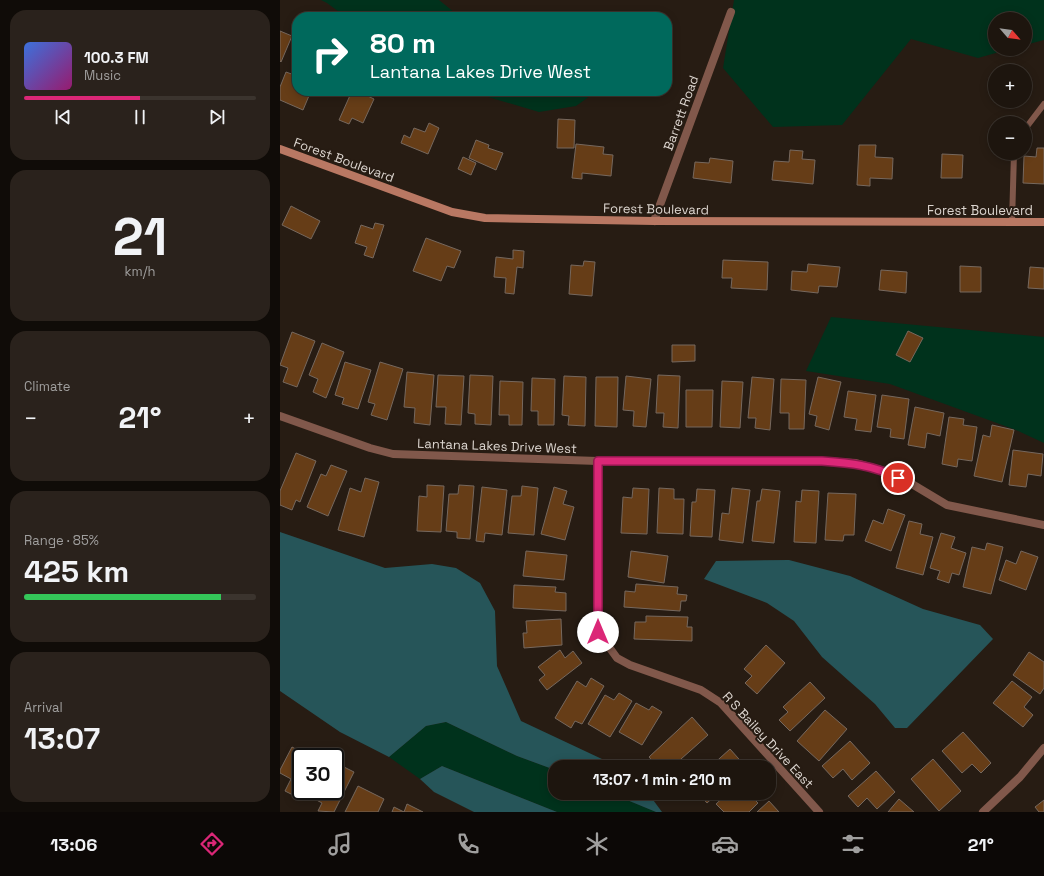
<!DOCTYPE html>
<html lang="en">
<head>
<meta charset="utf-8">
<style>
	:root { --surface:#1d150e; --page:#2a221c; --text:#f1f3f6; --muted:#a09f9e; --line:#3b342e; --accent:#db2777 }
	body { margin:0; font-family:"Space Grotesk",sans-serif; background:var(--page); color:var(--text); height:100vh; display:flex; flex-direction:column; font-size:15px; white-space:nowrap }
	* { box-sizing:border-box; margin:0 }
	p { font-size:13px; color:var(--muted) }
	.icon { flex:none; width:22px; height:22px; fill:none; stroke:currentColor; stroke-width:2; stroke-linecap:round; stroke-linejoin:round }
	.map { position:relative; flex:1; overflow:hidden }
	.panel { display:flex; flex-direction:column; gap:10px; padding:10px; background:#100c08; width:280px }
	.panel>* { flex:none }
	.top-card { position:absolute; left:12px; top:12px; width:380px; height:84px; border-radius:16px; box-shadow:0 2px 10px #0003,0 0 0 1px var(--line); background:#00695c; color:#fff; overflow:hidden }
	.needle { width:26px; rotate:118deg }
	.fabs { position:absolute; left:708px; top:12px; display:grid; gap:8px }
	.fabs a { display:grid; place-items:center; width:44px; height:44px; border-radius:50%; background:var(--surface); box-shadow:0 2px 10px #0003,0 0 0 1px var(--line); font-size:20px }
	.speed { position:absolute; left:12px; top:748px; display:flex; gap:8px; font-size:20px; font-weight:700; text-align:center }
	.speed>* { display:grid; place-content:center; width:52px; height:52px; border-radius:50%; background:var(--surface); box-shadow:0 2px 10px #0003,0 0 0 1px var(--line); line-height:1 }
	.speed .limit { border:2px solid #111; border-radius:6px; background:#fff; color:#111 }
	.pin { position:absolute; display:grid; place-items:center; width:34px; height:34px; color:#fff; margin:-17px; border:2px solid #fff; border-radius:50%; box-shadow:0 1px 4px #0007 }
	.me { position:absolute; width:44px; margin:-22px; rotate:0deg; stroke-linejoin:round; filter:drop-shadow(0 0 3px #0008) }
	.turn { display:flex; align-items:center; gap:14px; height:84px; padding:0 12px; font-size:18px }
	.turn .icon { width:52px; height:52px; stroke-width:2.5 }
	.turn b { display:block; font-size:28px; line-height:34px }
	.big { font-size:30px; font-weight:700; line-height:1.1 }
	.panel .card { flex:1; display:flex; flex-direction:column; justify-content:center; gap:6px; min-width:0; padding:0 14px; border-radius:16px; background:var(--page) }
	.panel .dial { align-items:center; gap:0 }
	.dial b { font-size:52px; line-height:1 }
	.song { display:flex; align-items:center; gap:12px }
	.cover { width:48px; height:48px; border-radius:6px; background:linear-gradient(135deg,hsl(220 70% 55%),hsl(320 70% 35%)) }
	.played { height:4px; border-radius:2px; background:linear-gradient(90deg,var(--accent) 50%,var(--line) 50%) }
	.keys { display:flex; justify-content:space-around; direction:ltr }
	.heat { display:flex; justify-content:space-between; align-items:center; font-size:22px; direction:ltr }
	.charge { height:6px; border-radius:3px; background:linear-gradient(90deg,#34c759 85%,var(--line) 0) }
	.trip { position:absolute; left:268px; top:760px; width:228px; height:40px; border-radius:16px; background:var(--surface); box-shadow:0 2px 10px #0003,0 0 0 1px var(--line); font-weight:700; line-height:40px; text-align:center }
	.tab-bar { display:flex; height:64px; justify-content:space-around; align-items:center; background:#0c0806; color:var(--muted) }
	.tab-bar .icon { width:28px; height:28px }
	.tab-bar .on { color:var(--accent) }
	.tab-bar b { font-size:18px; color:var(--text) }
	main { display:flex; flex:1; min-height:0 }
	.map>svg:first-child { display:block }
	.green { fill:#00321c }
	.water { fill:#265559 }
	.building { fill:#663d17; stroke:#76685e }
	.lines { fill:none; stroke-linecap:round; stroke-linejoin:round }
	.lane { stroke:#81584b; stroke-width:6 }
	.street { stroke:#81584b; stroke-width:8 }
	.secondary { stroke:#b97863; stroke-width:8 }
	.route-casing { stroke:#8e194d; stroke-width:10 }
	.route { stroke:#db2777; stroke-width:7 }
	.labels { text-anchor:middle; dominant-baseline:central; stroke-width:4; stroke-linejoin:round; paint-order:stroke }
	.street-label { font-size:13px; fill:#dcd5cf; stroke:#271c13 }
</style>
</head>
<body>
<main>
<section class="panel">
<div class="card">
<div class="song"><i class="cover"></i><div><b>100.3 FM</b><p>Music</p></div></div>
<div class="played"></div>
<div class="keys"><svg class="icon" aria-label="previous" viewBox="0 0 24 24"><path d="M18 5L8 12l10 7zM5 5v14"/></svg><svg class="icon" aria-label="pause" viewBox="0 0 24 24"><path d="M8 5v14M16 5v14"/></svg><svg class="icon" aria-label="next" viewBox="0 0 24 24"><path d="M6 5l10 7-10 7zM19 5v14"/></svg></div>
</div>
<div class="card dial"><b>21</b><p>km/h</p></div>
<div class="card"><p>Climate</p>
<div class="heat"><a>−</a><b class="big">21°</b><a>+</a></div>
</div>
<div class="card"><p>Range · 85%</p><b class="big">425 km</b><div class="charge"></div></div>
<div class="card"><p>Arrival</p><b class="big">13:07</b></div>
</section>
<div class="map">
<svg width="764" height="812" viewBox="0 0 764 812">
	<rect width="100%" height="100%" fill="#271c13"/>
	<!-- green -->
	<g class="green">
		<polygon points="41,0 159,0 180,17 66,17 47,3"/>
		<polygon points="454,0 764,0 764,40 745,45 745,19 715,19 715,49 730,49 698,58 631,39 562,125 493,127 443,68"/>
		<polygon points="188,91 317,91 296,106 259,112"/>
		<polygon points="551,317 764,337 764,443 736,430 610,384 526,371"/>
		<polygon points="166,722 237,756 275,770 275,793 330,793 376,812 277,812 162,766 140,779 109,757 146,726"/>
	</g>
	<!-- water -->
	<g class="water">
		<polygon points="0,532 105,568 152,564 176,568 200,583 215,611 217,666 241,721 339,767 275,767 275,770 237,756 166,722 146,726 109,757 60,732 0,691"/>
		<polygon points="509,560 570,576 643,609 700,625 713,639 627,728 615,728 595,704 542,657 514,621 487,603 424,579 436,561"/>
		<polygon points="162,766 277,812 194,812 154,792 140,779"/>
		<polygon points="330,793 368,793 382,812 376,812"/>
	</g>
	<!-- building -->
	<g class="building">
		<polygon points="0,31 12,36 1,62 0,61"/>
		<polygon points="6,72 17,76 17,91 31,91 23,110 0,100 0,87"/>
		<polygon points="72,91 77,91 94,99 83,123 72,118 69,124 59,120"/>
		<polygon points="278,119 295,120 294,148 277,148"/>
		<polygon points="149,123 159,128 148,154 121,143 124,135 130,138 134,128 145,132"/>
		<polygon points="196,140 209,145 208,148 223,153 216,170 189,158"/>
		<polygon points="296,144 324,147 323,154 333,155 331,176 302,173 302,179 292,178"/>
		<polygon points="579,145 596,145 595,157 613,158 612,179 590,178 590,186 577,185"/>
		<polygon points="757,148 764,148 764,184 743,183 744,156 756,157"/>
		<polygon points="510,150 523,151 522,159 535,160 533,184 492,180 494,161 509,162"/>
		<polygon points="662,154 683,155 682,178 661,178"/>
		<polygon points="183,157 196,163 191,175 178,169"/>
		<polygon points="430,158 453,161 451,183 413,178 415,162 429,163"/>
		<polygon points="11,206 40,221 31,239 2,225"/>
		<polygon points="95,223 104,225 93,258 84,255 87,247 75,243 81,225 93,229"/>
		<polygon points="146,238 181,251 174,268 167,266 161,281 133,271"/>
		<polygon points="233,250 244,251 243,268 237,267 234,294 225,293 226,278 214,277 216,257 233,259"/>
		<polygon points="443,260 488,262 487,290 451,288 452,278 442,278"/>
		<polygon points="304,261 315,262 312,296 289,294 291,265 303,266"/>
		<polygon points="528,264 560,267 557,287 539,286 538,293 511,290 512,271 527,272"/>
		<polygon points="680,266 701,267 701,292 680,292"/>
		<polygon points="750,267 764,268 764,289 748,288"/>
		<polygon points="601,270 627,272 626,293 599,290"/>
		<polygon points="628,331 643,338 630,362 616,355"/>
		<polygon points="12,332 35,341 17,387 3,382 8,368 0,365"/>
		<polygon points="42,343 64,352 46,398 33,392 38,379 29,375"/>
		<polygon points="392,345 415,345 415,361 392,362"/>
		<polygon points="65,362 91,370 78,409 62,404 64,398 55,395"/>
		<polygon points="100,362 123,369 107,420 91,415 95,404 88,402"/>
		<polygon points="127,372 154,375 150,425 134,423 135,408 124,407"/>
		<polygon points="158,375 184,376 181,425 165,424 166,407 156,407"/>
		<polygon points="190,375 213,376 211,425 195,424 195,414 188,413"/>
		<polygon points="378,375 400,376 398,428 383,427 384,413 376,413"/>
		<polygon points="284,376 306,377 305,426 288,425 289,416 282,415"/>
		<polygon points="346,376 371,379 366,427 353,426 354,411 343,410"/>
		<polygon points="316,377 338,377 337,427 315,426"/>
		<polygon points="472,377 494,379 490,430 475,428 476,418 468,418"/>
		<polygon points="538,377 561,382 549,430 535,426 537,416 529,414"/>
		<polygon points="252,378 275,379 274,425 258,425 258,411 251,411"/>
		<polygon points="501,379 526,380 524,429 509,429 509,413 500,413"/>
		<polygon points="220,381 243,382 242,425 229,425 229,415 219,415"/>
		<polygon points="442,381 463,382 460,428 440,427"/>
		<polygon points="406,390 433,390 432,427 406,427"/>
		<polygon points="568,391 596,395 591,432 575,430 577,419 564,417"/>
		<polygon points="602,395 629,399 624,439 610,437 611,429 597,427"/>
		<polygon points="635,407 664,413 660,436 647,433 645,448 628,445"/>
		<polygon points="669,417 684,419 683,425 697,427 692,461 678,459 677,467 662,464"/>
		<polygon points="712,425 734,430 722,482 694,476 703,435 710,437"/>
		<polygon points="733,450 763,454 761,476 748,474 746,487 729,485"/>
		<polygon points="16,453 36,461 20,502 16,500 12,510 0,505 0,491"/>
		<polygon points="51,465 67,471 48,516 27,507 41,474 46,476"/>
		<polygon points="85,478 99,482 84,537 58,530 70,488 81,492"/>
		<polygon points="147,485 164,486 161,532 137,531 139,496 147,497"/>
		<polygon points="179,485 194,486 190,539 177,538 177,532 166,531 169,494 178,494"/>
		<polygon points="242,486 258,488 254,535 228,533 232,496 241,496"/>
		<polygon points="202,487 227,490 222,535 205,533 204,542 196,541"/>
		<polygon points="274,487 287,491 283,504 294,507 285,540 261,534"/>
		<polygon points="353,488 369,489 367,534 341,533 343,497 352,498"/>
		<polygon points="379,488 394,489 394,499 404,499 403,534 377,533"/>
		<polygon points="452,488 470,490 463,543 439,540 442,513 449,514"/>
		<polygon points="417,489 435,490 432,537 410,536 412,502 416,502"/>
		<polygon points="482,489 500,491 494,543 472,541 477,501 480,501"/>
		<polygon points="522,490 539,491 536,543 514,542 516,501 521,502"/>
		<polygon points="548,493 576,494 574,535 564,535 563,541 545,540"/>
		<polygon points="608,509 625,515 611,551 585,541 593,520 603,524"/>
		<polygon points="629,521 642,524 640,534 653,537 643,575 616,568"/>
		<polygon points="661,533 675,537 671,548 686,553 679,575 672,573 669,583 657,579 660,571 650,568"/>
		<polygon points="707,543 723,547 711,594 683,587 692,547 705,550"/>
		<polygon points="246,551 287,555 284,580 243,576"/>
		<polygon points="351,551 388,556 384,583 348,577"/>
		<polygon points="741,551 758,557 746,590 719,580 726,560 736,564"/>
		<polygon points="356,584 398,587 397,594 407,595 406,601 401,601 400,611 344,607 345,591 355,592"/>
		<polygon points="234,585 276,587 275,592 286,593 286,611 233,608"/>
		<polygon points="366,616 408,617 407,627 412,627 412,641 354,639 355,622 366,622"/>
		<polygon points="281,619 282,645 244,648 243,633 247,633 246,621"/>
		<polygon points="486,645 505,663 477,694 465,683 472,676 464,669"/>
		<polygon points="280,650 285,658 293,651 302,663 267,690 259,680 265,675 258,667"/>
		<polygon points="749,652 764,662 764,688 760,694 733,675"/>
		<polygon points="311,678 324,686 302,724 295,721 291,728 275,718 297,681 306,687"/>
		<polygon points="732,681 752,697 744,707 753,715 743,727 713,703"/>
		<polygon points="530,682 545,698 510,731 499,720 508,712 503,707"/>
		<polygon points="339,693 352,701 330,737 308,724 325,695 334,700"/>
		<polygon points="356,703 369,710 372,706 382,712 362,745 339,732"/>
		<polygon points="545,710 567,729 539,761 517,741"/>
		<polygon points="412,717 428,735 392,767 378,767 369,757"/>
		<polygon points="683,732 711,763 701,773 692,764 682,773 662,751"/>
		<polygon points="570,741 590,763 572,780 563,769 553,778 542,766"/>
		<polygon points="12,747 31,757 21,757 21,791 23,791 19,798 5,791 11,779 0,773 0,770"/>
		<polygon points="450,749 466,767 430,767"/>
		<polygon points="653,759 681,791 659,811 631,779"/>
		<polygon points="62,766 74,772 54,812 38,811 42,803 31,797 34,791 55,791 55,773 58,775"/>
		<polygon points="596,771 615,792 597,809 587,798 578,807 568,796"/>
		<polygon points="78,786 104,799 98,812 65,812"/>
		<polygon points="418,793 438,793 427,803"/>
		<polygon points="448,793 471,793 469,794 478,803 469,812 444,812 436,804"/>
		<polygon points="619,799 634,812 608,812"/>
		<polygon points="764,800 764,812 759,812 755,807"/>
		<polygon points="489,801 499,812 477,812"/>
		<polygon points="127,804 143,812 112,812 114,807 124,812"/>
	</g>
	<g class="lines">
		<!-- lane -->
		<g class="lane">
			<polyline points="745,129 764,104"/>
			<polyline points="732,222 734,153"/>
		</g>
		<!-- street -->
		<g class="street">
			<polyline points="374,221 451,12"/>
			<polyline points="0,416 90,448 113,454 318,461 542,461 576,463 605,471 632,484 667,505 764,525"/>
			<polyline points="318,461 318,632 337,658 350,665 421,690 441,703 539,812"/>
			<polyline points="703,812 740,777 764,748"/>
		</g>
		<!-- secondary -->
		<polyline class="secondary" points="0,149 172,212 205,218 374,221 764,222"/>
	</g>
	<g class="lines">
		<defs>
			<path id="route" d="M318 632V461H542C570 463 593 465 618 478"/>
		</defs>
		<!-- route casing -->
		<use href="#route" class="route-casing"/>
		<!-- route -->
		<use href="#route" class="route"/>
	</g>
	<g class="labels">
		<!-- street labels -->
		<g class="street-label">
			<text transform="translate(401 113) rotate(-70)">Barrett Road</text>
			<text transform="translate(64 160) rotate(20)">Forest Boulevard</text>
			<text transform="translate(376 209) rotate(1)">Forest Boulevard</text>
			<text x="700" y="210">Forest Boulevard</text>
			<text transform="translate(217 446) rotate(2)">Lantana Lakes Drive West</text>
			<text transform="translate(488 740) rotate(47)">R S Bailey Drive East</text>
		</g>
	</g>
</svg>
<div class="fabs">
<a><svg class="needle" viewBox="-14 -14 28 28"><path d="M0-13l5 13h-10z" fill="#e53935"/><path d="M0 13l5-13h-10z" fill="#a09f9e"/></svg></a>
<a>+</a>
<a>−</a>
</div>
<div class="speed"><div class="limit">30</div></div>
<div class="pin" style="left:618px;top:478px;background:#d93025"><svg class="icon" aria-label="arrive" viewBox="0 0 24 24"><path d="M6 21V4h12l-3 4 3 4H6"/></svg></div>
<svg class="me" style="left:318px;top:632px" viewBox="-20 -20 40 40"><circle r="19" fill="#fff"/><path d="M0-13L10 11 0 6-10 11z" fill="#db2777"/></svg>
<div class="trip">13:07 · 1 min · 210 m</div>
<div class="top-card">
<div class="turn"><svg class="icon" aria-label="right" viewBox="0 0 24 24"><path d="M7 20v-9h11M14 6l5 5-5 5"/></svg><div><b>80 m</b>Lantana Lakes Drive West</div></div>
</div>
</div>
</main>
<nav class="tab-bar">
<b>13:06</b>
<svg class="icon on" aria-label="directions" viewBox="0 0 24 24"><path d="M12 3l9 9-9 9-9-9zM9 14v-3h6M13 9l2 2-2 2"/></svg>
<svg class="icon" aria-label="music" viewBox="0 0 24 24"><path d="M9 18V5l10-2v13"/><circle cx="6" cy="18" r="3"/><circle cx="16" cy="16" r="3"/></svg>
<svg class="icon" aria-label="phone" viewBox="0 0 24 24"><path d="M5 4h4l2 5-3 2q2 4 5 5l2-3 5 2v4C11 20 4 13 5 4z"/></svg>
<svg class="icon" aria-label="climate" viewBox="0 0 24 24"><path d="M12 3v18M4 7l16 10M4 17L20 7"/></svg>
<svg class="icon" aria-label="car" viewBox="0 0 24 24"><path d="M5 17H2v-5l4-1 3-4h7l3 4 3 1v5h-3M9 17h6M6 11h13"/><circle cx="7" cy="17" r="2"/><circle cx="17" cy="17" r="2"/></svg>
<svg class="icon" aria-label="filters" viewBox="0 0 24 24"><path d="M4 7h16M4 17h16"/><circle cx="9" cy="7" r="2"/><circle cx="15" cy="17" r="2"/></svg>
<b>21°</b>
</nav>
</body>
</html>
